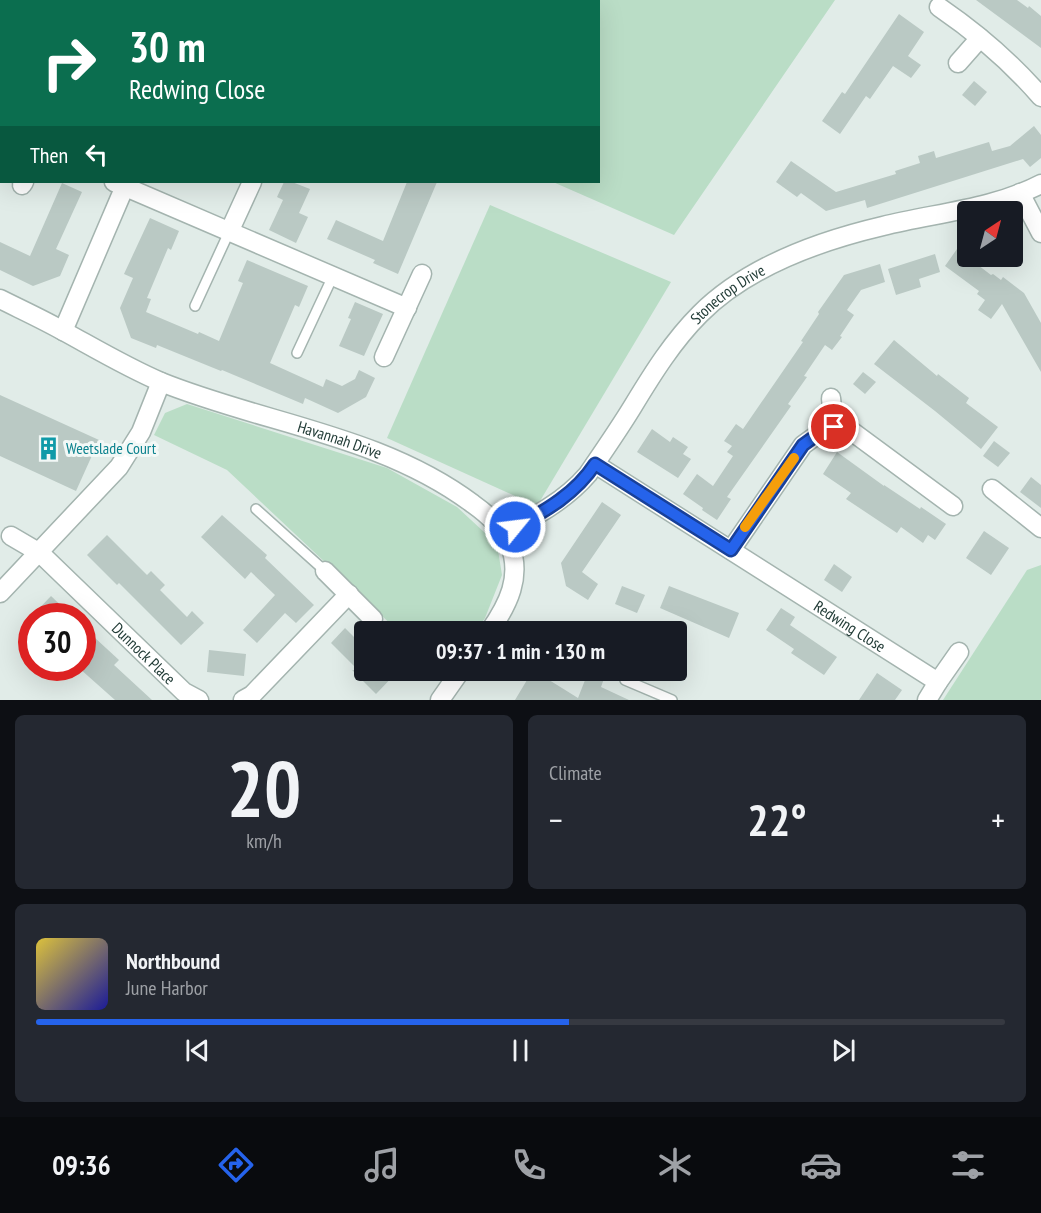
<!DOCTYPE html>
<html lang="en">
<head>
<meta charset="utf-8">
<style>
	:root { --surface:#171b24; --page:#242831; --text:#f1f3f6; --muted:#9ea1a6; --line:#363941; --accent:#2563eb }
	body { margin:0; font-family:"PT Sans Narrow",sans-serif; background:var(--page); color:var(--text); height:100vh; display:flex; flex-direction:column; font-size:22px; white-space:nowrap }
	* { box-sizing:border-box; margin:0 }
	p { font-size:20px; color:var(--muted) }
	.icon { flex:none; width:33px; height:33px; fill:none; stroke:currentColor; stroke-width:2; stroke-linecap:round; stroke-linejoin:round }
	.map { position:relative; height:700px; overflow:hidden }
	.panel { display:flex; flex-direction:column; gap:15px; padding:15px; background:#0d0f14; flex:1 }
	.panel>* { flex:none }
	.hud { position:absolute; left:0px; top:0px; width:600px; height:183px; box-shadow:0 6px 24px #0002; background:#0b6e4f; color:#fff; overflow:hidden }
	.needle { width:39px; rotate:36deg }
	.buttons { position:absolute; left:957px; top:201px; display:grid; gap:12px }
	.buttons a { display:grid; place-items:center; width:66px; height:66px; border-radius:6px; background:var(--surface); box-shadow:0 6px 24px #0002; font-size:30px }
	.speed { position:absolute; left:18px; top:603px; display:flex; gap:12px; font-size:30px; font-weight:700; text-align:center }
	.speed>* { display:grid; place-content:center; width:78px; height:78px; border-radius:50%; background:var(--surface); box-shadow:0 6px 24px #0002; line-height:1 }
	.speed .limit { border:9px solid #d22; background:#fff; color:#111 }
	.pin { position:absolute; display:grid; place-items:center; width:51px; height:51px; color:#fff; margin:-26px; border:3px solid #fff; border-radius:50%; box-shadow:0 2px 6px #0007 }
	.me { position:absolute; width:66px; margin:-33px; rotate:61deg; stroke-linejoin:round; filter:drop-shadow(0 0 4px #0008) }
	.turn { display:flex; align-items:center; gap:21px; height:126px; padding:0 30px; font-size:27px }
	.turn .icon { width:78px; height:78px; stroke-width:2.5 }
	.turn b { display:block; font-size:42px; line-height:51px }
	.then { display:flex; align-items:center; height:57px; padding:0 30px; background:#0003; gap:12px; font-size:22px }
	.big { font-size:45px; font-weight:700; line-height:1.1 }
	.panel .card { flex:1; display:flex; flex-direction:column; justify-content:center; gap:9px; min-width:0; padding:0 21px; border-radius:9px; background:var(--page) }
	.panel .dial { align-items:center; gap:0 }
	.dial b { font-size:78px; line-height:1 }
	.song { display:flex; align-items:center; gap:18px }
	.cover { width:72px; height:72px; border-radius:9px; background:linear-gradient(135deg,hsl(50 70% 55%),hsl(240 70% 35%)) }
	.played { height:6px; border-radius:3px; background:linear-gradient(90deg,var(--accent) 55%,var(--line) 55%) }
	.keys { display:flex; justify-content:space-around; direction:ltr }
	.heat { display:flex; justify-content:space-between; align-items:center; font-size:33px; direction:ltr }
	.panel .tiles { flex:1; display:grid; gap:15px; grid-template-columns:1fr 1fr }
	.card:last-child { grid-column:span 2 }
	.trip { position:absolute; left:354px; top:621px; width:333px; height:60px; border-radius:6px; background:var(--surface); box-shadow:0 6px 24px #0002; font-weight:700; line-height:60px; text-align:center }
	.dock { display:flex; height:96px; justify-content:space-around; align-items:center; background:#090b0e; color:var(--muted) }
	.dock .icon { width:42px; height:42px }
	.dock .active { color:var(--accent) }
	.dock b { font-size:27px; color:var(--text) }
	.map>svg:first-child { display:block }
	.green { fill:#baddc6 }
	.building { fill:#bac9c4 }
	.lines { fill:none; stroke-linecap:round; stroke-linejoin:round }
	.lane-casing { stroke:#a4b4af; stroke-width:12 }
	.street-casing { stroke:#a4b4af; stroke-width:21 }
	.lane { stroke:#fff; stroke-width:9 }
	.street { stroke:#fff; stroke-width:18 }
	.route-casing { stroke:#184099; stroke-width:15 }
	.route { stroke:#2563eb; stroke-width:10 }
	.slow { stroke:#f59e0b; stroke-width:10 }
	.labels { text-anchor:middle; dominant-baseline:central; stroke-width:6; stroke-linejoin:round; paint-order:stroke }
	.street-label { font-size:16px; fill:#223c37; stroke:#f2f8f6 }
	.culture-label { font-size:16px; fill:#0d838f; stroke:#f2f8f6; text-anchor:start }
</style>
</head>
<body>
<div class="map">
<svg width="1041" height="700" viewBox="0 0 1041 700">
	<rect width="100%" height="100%" fill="#e1ece8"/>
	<!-- green -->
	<g class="green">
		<polygon points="139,0 835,0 674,235 553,182 598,182 598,2"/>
		<polygon points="490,205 671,282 537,506 387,438"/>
		<polygon points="187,404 387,468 457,507 497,544 502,575 485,618 476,631 398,631 227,470 154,435 165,413"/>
		<polygon points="1041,565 1041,700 943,700 1027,570"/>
	</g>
	<!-- building -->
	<g class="building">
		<polygon points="976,0 1017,0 1028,8 1029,6 1041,16 1041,48"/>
		<polygon points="899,14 924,32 908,56 921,65 911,78 893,66 870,99 866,96 840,134 822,121 842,92 845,94"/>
		<polygon points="974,81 987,92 975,106 962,95"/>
		<polygon points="1034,126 1041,135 1041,158 1030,167 1023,159 867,208 865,200 826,211 801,193 797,197 776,182 791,161 836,192 896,174 895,171 920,163 918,156 934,151 936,158 989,142 992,151 1010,146"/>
		<polygon points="284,182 292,182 310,189 299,213 308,217 296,243 269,230 283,200 277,197"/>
		<polygon points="407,182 437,182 398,274 373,263 375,260 327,239 336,220 383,241"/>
		<polygon points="62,183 82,192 56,249 69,255 60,276 33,286 0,270 0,242 30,256"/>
		<polygon points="150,218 179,231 171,250 168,248 147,298 151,299 146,312 198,334 199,332 219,341 243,283 238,281 247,260 308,286 299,307 295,305 270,363 323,387 326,379 342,386 355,379 359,370 375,378 366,397 338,413 305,398 303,404 222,370 221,371 157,345 156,348 131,338 120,308 133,278 124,274"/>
		<polygon points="957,249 991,275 993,274 1001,280 1003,277 1024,293 1041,323 1041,372 1002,304 991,319 978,310 985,300 977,294 979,291 945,266"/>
		<polygon points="935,254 940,272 919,279 921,287 896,295 888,269"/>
		<polygon points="880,264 885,282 861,290 847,310 854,315 840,336 842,337 832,350 825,345 804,376 807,377 788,404 791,406 727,497 731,499 717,520 702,510 703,508 683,494 697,474 713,486 733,456 727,452 732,446 724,441 736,424 743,429 803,342 801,341 819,314 818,312 844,275"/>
		<polygon points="355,302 383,314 364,356 339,346 351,319 348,318"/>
		<polygon points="894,340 937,376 938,374 969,398 966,403 998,427 981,449 935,411 874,364"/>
		<polygon points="863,372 876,382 865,394 853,384"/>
		<polygon points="0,395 99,440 76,491 0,456"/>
		<polygon points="652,429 670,442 673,437 688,447 683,454 691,459 678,478 637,452"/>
		<polygon points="994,441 1010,453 998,467 983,456"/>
		<polygon points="837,452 884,486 884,485 920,509 921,507 946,524 935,540 928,535 923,543 901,527 897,533 846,499 851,493 823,474"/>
		<polygon points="1031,477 1041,485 1041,508 1020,492"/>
		<polygon points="602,502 621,515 582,572 598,584 588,600 566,586 561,563"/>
		<polygon points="222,515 267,555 265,558 314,605 296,623 285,613 257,643 243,630 275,595 251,572 245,579 201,537"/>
		<polygon points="984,531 1009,548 991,575 966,558"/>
		<polygon points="107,535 147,575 151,571 165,585 160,590 187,617 192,611 204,623 181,645 119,583 117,585 87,555"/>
		<polygon points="834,564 852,577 842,592 824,580"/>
		<polygon points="622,586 645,595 637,613 615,604"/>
		<polygon points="669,586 739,613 729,638 660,608"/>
		<polygon points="51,596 72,616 32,616"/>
		<polygon points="781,608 795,617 790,625 837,657 824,675 791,653 794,649 766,630"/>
		<polygon points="82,626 119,660 114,665 152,700 115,700 79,668 84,668"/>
		<polygon points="345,628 364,647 364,670 399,670 376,694 352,670 358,670 331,643"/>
		<polygon points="209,650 246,654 244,676 207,672"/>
		<polygon points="533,670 578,698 589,670 607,670 601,687 629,700 515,700"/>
		<polygon points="877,673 902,690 895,700 859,700"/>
	</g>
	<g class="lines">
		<defs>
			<g id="lane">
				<polyline points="195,306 230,230"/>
				<polyline points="297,353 333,276"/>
				<polyline points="256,509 325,571"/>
				<polyline points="625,680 672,700"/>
			</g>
			<g id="street">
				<path d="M939 7C977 33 1011 62 1041 97"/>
				<polyline points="958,63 980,38"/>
				<polyline points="114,182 407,308"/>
				<polyline points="22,185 24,182"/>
				<polyline points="1020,193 1041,233"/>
				<polyline points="230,230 252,182"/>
				<path id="s1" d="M0 299C22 310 44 320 65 332 96 349 128 368 161 382 265 424 381 435 473 504 487 514 502 527 509 543 523 576 508 605 489 632"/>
				<polyline points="63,331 125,186"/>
				<polyline points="384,357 422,274"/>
				<polyline points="831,398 834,427"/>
				<path id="s2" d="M595 464 938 682 959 652"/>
				<polyline points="992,489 1041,528"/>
				<path id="s3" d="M503 533C534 517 565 501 588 474 603 452 619 429 633 406 653 373 673 341 700 314 747 267 819 241 883 226 935 213 993 209 1041 184"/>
				<path id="s4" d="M11 536 40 553 184 692 199 700"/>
				<polyline points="731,550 803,445 821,432 834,427 850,430 953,506"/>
				<polyline points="325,571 373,619"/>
				<polyline points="0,593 119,467 141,432 161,382"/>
				<polyline points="243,700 252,695 349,594"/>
				<polyline points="440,700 461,670"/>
				<polyline points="927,700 938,682"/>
			</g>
		</defs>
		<!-- lane casing -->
		<use href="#lane" class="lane-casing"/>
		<!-- street casing -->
		<use href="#street" class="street-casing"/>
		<!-- lane -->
		<use href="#lane" class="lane"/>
		<!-- street -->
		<use href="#street" class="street"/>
	</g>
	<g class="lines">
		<defs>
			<path id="route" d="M515 527C546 511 576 493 595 464L731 550 803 445 821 432 834 427"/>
		</defs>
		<!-- route casing -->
		<use href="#route" class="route-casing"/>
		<!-- route -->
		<use href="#route" class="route"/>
		<!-- slow -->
		<polyline class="slow" points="745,527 794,458"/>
	</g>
	<!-- icons -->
	<defs>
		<symbol id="building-bare" viewBox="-9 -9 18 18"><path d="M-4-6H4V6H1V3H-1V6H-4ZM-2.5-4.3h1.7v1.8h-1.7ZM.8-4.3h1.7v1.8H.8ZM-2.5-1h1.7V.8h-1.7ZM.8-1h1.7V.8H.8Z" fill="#0f9aa8" stroke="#f2f8f6" stroke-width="2.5" paint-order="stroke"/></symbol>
	</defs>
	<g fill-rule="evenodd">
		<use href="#building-bare" x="32" y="432" width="33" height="33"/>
	</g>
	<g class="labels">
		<!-- street labels -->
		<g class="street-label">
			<text stroke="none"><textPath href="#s3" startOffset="334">Stonecrop Drive</textPath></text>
			<text stroke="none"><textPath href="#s1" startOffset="369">Havannah Drive</textPath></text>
			<text stroke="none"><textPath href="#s2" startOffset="302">Redwing Close</textPath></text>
			<text stroke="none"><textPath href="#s4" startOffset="178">Dunnock Place</textPath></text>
		</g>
		<!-- culture labels -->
		<g class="culture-label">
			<text x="66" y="448">Weetslade Court</text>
		</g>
	</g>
</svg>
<div class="buttons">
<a><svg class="needle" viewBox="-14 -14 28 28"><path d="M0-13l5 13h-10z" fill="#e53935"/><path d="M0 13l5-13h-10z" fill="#9ea1a6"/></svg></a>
</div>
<div class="speed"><div class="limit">30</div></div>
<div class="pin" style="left:834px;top:427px;background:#d93025"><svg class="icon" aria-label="arrive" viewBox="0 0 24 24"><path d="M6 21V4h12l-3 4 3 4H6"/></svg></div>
<svg class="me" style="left:515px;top:527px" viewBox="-20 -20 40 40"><circle r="17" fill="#2563eb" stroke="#fff" stroke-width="3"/><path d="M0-11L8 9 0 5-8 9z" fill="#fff"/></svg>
<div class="trip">09:37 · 1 min · 130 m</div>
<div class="hud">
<div class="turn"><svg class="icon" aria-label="right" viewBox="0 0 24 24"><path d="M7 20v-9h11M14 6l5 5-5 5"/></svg><div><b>30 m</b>Redwing Close</div></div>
<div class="then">Then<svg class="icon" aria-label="left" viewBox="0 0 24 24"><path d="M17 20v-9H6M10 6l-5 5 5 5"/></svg></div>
</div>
</div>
<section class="panel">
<div class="tiles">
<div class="card dial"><b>20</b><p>km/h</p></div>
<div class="card"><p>Climate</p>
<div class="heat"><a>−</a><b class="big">22°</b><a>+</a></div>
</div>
<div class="card">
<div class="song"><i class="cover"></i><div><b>Northbound</b><p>June Harbor</p></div></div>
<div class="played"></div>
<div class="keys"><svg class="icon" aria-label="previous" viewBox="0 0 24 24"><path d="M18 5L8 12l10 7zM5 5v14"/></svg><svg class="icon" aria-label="pause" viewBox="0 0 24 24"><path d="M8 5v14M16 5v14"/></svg><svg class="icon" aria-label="next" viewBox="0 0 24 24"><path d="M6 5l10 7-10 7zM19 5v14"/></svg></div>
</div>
</div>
</section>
<nav class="dock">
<b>09:36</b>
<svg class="icon active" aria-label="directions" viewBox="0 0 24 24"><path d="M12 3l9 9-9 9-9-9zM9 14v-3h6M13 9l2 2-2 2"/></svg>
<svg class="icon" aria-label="music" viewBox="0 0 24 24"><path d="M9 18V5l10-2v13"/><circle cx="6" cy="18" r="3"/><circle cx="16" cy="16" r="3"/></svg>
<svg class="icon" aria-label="phone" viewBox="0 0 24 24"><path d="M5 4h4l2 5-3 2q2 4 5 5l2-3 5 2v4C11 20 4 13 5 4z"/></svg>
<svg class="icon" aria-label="climate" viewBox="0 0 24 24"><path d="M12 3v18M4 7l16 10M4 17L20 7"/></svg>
<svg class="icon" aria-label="car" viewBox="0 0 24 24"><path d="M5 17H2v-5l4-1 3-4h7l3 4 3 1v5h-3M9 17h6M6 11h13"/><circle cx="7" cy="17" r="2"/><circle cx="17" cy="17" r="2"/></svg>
<svg class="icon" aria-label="filters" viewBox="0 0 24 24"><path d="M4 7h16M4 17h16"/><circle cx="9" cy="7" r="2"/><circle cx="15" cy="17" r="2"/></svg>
</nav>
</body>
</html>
